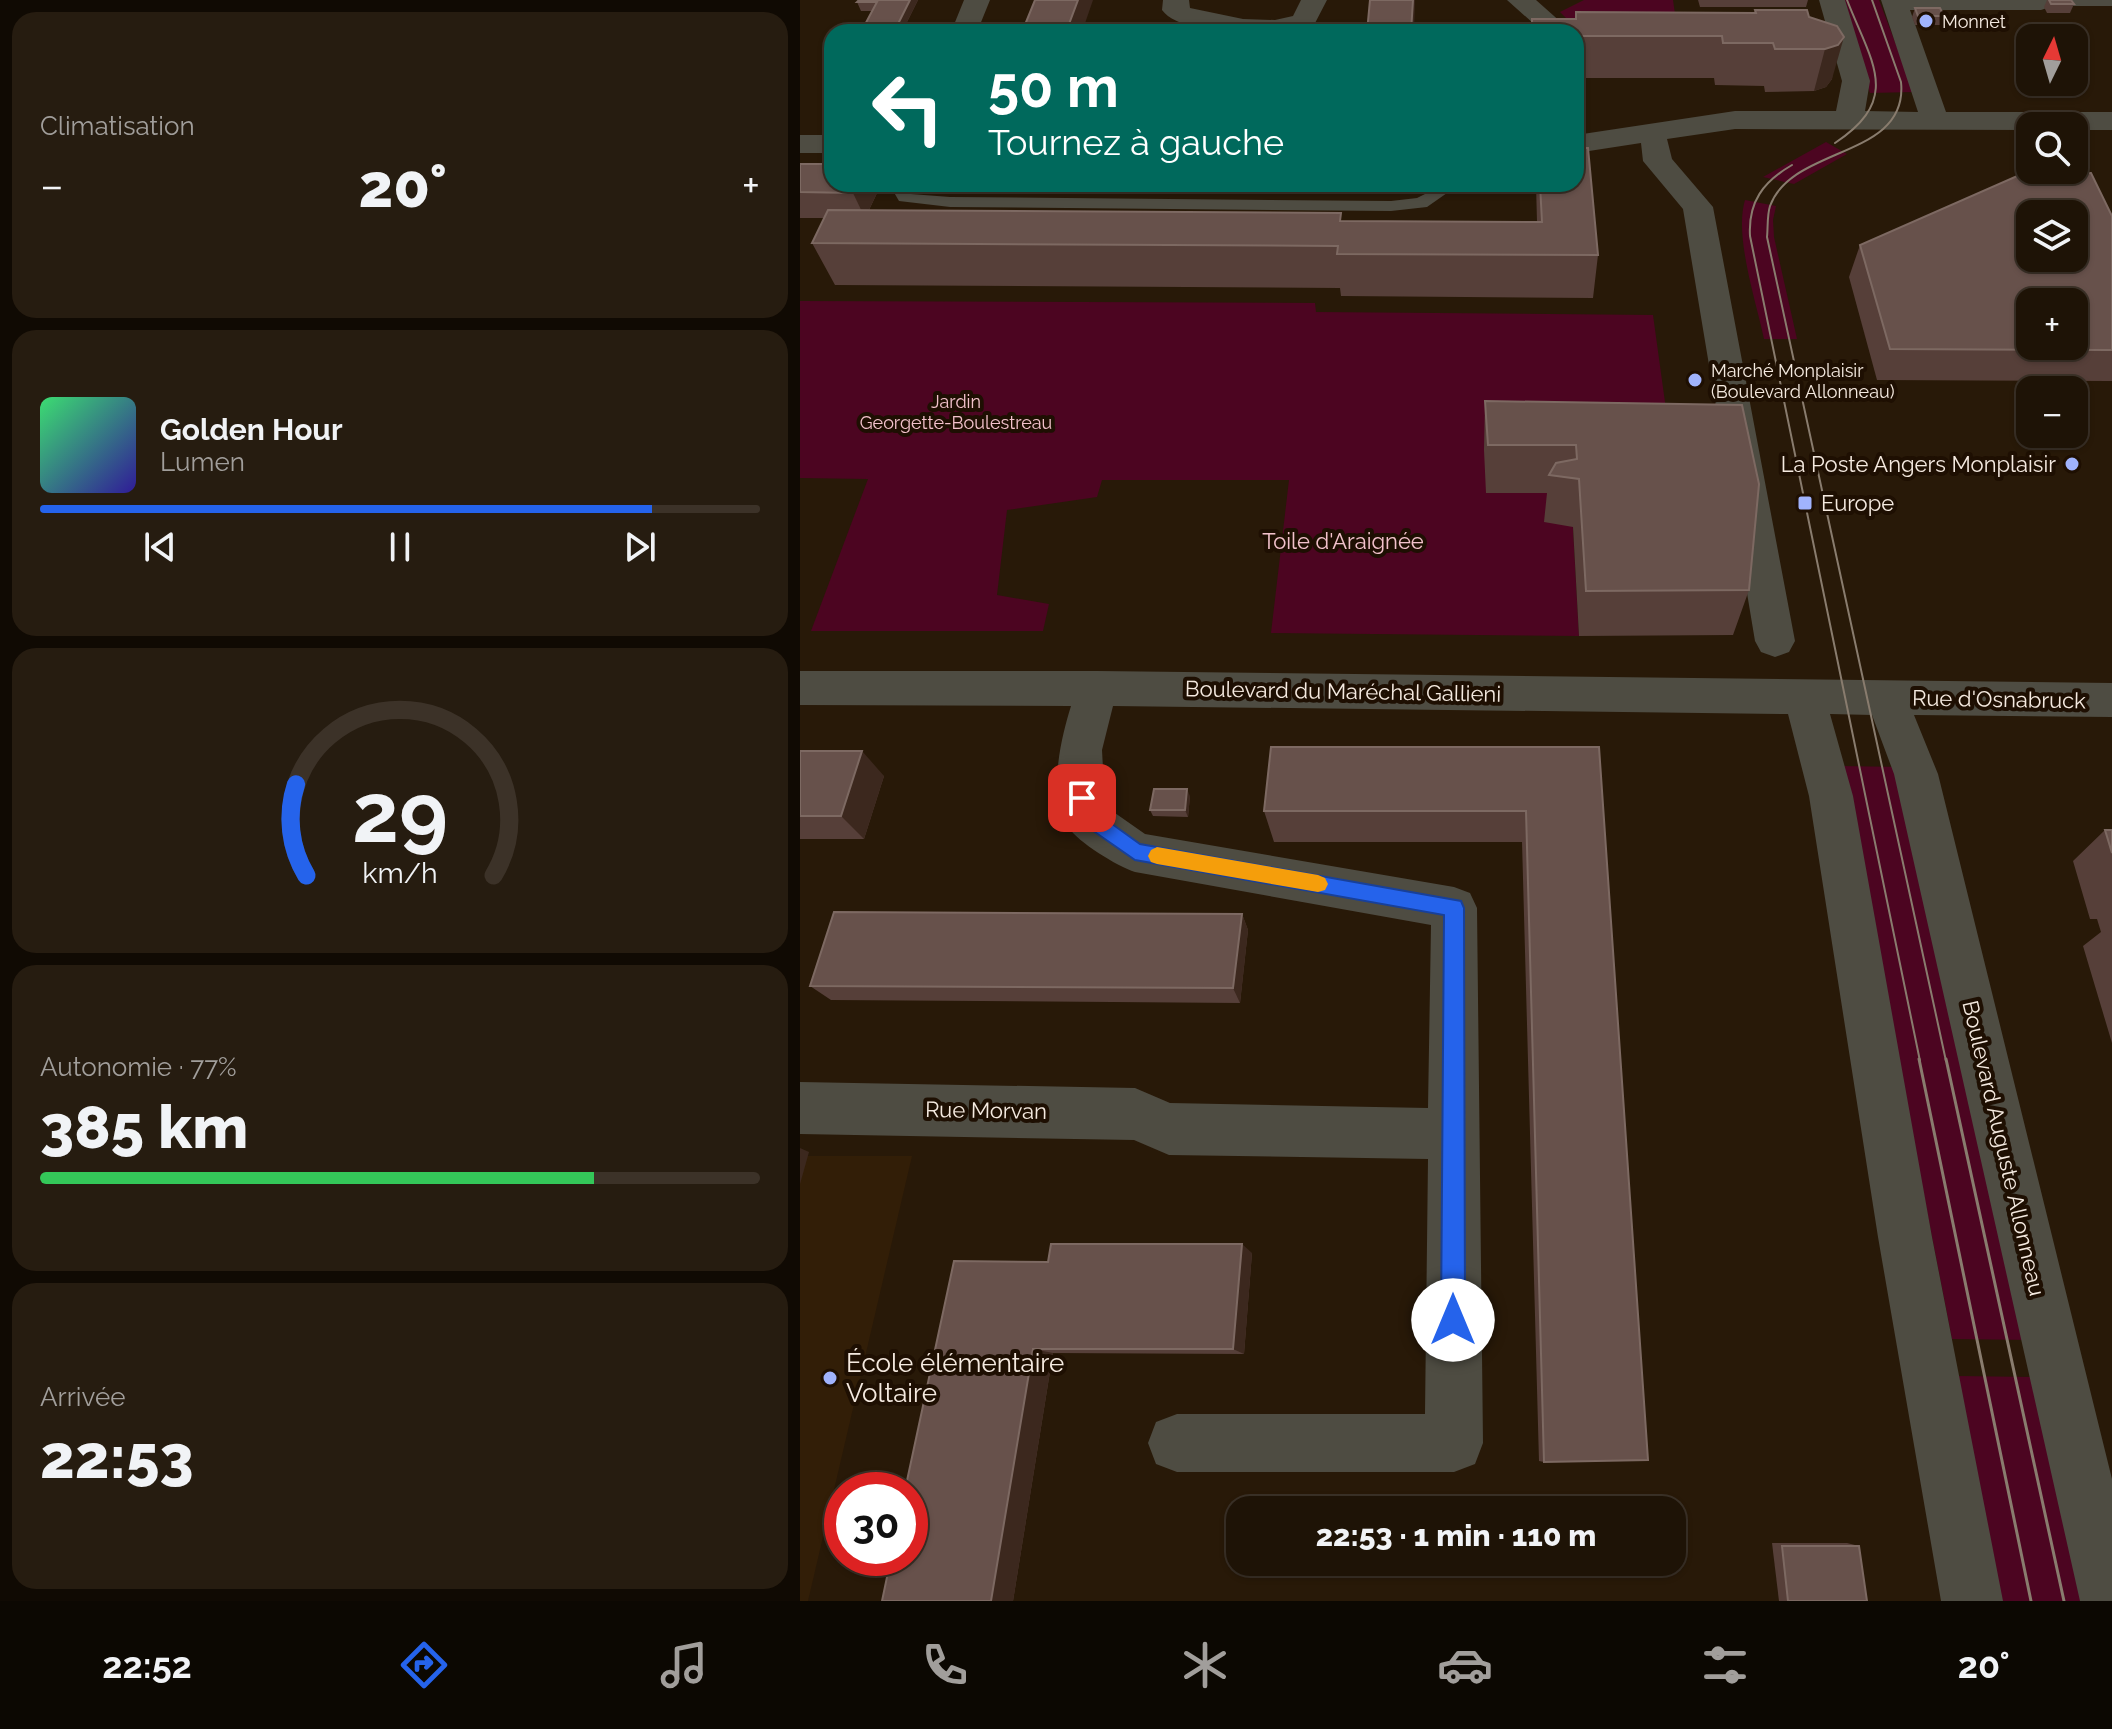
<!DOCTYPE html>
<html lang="fr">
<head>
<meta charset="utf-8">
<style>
	:root { --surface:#1e1306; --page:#261c10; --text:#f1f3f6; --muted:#a19e9b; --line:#3c3228; --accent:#2563eb }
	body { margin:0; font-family:Raleway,sans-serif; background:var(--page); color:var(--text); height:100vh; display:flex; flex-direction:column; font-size:30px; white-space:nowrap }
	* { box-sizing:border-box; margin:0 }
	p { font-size:26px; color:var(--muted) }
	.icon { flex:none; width:44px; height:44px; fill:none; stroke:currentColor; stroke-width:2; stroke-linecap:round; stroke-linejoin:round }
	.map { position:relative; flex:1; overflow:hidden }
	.side { display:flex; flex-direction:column; gap:12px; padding:12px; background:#100a03; width:800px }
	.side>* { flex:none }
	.hud { position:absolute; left:24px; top:24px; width:760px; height:168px; border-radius:24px; box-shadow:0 2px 6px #0004,0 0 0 2px var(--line); background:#00695c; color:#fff; overflow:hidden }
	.needle { width:52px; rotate:5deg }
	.buttons { position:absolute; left:1216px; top:24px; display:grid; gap:16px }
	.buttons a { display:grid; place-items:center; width:72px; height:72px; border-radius:16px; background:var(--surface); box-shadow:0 2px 6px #0004,0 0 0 2px var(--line); font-size:40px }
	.speed { position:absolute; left:24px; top:1472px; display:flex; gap:16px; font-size:40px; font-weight:700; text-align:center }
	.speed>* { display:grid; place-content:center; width:104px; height:104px; border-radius:50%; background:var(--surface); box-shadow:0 2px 6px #0004,0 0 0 2px var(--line); line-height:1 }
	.speed .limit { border:12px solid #d22; background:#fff; color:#111 }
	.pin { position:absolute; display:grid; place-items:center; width:68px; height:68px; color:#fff; margin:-34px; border-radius:16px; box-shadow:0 4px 12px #0006 }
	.me { position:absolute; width:88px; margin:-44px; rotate:0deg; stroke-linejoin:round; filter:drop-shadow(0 0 6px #0008) }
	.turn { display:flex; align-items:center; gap:28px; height:168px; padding:0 32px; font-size:36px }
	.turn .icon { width:104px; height:104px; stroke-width:2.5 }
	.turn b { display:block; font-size:56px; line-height:68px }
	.big { font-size:60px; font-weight:800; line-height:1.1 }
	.side .widget { flex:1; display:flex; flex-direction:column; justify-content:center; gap:12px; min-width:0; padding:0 28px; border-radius:24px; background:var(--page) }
	.side .dial { align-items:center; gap:0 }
	.dial svg { height:208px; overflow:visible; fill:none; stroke:var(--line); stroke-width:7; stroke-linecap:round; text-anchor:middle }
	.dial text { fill:var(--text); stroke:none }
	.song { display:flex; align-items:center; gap:24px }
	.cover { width:96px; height:96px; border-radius:12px; background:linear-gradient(135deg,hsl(140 70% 55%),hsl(250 70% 35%)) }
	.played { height:8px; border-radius:4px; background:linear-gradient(90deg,var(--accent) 85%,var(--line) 85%) }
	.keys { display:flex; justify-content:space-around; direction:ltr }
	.heat { display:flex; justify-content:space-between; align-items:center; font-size:44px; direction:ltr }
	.charge { height:12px; border-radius:6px; background:linear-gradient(90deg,#34c759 77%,var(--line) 0) }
	.trip { position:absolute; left:426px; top:1496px; width:460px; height:80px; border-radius:24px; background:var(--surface); box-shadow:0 2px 6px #0004,0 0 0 2px var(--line); font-weight:800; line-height:80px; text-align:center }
	.menu { display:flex; height:128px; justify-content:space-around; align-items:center; background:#0c0802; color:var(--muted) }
	.menu .icon { width:56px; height:56px }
	.menu .current { color:var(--accent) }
	.menu b { font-size:36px; color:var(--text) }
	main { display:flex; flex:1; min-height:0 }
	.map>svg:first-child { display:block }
	.built { fill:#321e07 }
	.green { fill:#4c0521 }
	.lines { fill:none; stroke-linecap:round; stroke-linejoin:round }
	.lane { fill:#4e4c42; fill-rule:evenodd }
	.street { fill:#4e4c42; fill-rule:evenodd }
	.tram-far1 { stroke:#897c6e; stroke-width:2 }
	.tram { stroke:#897c6e; stroke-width:3 }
	.wall { fill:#563f39 }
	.shaded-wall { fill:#3c281e }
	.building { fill:#67514b; stroke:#7d6962; stroke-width:2; fill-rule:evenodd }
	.route { fill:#2563eb; stroke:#184099; stroke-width:2 }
	.slow { fill:#f59e0b }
	.poi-dot { fill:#a0b3fd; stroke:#1e0f02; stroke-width:3 }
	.labels { text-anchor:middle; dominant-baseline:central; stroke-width:8; stroke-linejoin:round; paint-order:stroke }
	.far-poi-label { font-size:18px; fill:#f5eae0; stroke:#1e0f02; text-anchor:start }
	.far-park-label { font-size:18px; fill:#f3c2cc; stroke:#1e0f02 }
	.poi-label { font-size:22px; fill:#f5eae0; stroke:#1e0f02; text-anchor:end }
	.park-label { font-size:22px; fill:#f3c2cc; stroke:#1e0f02 }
	.street-label { font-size:22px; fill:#f5eae0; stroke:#1e0f02 }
	.near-poi-label { font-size:26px; fill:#f5eae0; stroke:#1e0f02; text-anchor:start }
</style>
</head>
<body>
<main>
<section class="side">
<div class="widget"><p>Climatisation</p>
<div class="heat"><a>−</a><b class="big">20°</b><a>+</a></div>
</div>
<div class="widget">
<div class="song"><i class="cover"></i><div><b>Golden Hour</b><p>Lumen</p></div></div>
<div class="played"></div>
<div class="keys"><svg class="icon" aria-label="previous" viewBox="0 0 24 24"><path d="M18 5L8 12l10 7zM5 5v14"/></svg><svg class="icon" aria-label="pause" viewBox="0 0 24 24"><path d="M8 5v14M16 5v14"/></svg><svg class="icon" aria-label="next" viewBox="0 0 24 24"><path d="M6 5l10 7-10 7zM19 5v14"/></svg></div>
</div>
<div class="widget dial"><svg viewBox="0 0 100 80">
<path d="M14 69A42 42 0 1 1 86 69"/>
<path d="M14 69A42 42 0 0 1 10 34" stroke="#2563eb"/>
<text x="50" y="56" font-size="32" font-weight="700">29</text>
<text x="50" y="72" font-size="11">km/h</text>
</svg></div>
<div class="widget"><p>Autonomie · 77%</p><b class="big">385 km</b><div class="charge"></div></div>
<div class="widget"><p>Arrivée</p><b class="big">22:53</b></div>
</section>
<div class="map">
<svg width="1312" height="1601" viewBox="0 0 1312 1601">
	<rect width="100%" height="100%" fill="#281908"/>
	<!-- built -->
	<polygon class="built" points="0,1156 112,1156 8,1601 0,1601"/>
	<!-- green -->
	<g class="green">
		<polygon points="784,0 873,0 877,28 774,26 760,12"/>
		<polygon points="1042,0 1079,0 1114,92 1070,93"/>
		<polygon points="1026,142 1047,154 994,184 963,177"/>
		<path d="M945 200 976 206 973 220 974 237 997 339H964C956 301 934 236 945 200Z"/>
		<polygon points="0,301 515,303 516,312 853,315 872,453 771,493 779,636 471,633 489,480 302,480 297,497 207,510 197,595 249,604 243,631 11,631 68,479 0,478"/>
		<polygon points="1040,766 1102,767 1232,1340 1152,1339"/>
		<polygon points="1158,1376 1241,1377 1291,1601 1201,1601"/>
	</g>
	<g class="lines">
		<!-- lane -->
		<g class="lane">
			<polygon points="1235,0 1312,0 1312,6 1241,6 1236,5"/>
			<polygon points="89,184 105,184 111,194 150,197 591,201 617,198 631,191 631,184 647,184 647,193 627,207 591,211 150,207 99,201"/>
		</g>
		<!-- street -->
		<g class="street">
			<polygon points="164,0 190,0 177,32 151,32"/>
			<path d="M363 0H389L390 8 443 19 475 20 493 16 501 0H527L513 27C483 36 382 38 362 10Z"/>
			<polygon points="707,0 736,0 772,32 743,32"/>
			<polygon points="1019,0 1045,0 1070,81 1065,111 1118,112 1081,0 1252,0 1250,7 1241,10 1110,10 1146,112 1312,112 1312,130 1274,130 1274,126 1230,126 1230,130 935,129 867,139 872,159 913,207 995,641 989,652 975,657 961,652 955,641 883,209 843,161 841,143 776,153 776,135 935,111 1036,111 1042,81"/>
			<rect x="0" y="135" width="32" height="18"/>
			<path d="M0 671H298L1312 683V717L1114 715 1138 774 1312 1479V1601H1280L1094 774 1072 715 1030 714 1053 796 1132 1237 1203 1601H1141L1078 1237 1009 796 988 714 313 706 302 750 305 806 345 834 654 887 670 893 677 908 683 1443 675 1464 654 1472H377L356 1464 348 1443 356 1422 377 1414H625L628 1159 369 1155 334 1140 0 1134V1082L335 1088 370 1103 628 1108 631 925 335 872C317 866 279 843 268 827 247 796 261 738 271 706L0 705Z"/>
		</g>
		<!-- tram-far1 -->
		<g class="tram-far1">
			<path d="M1072 0 1101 82C1109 159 992 145 970 206 967 215 968 228 967 237L1146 1061"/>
			<path d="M1035 143C1103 98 1071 62 1047 0"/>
			<path d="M992 165C963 182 948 202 950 236L1120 1061"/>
		</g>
		<!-- tram -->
		<g class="tram">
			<polyline points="1119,1059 1231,1601"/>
			<polyline points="1146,1059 1264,1601"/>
		</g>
	</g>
	<!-- wall -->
	<g class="wall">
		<polygon points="59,0 118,0 102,32 61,32 72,11 61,11 57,2"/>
		<polygon points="898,0 1008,0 1006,7 900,7"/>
		<polygon points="1247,0 1271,0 1274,4 1270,13 1247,13 1244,7"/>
		<polygon points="1115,8 1144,16 1141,25 1115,25 1112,17"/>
		<polygon points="955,10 1009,17 1037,26 1032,79 1026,87 1014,91 965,92 964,86 915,85 914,78 779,78 776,106 776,32 731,32 732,19 775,19 776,12 954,13"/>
		<polygon points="0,164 79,189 69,210 542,221 737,222 736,184 776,184 798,255 793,298 541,296 540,288 35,285 12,243 24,218 0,218"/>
		<polygon points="1312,216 1312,381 1077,380 1049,277 1060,245"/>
		<polygon points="685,401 942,405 949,590 933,635 779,636 773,527 744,522 747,493 686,493 684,450"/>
		<polygon points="799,747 744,1462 739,1461 722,842 474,842 464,811"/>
		<polygon points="0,751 84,776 64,839 0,839"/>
		<polygon points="390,796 388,817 353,816 350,810"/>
		<polygon points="1305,830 1312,830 1312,1043 1283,946 1301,932 1297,919 1290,919 1273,861"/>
		<polygon points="442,914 448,930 440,1003 31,1000 10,986"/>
		<polygon points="452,1253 444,1354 253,1353 213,1601 82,1601 248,1262"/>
		<polygon points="972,1543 1047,1543 1059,1546 1067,1601 979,1601"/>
	</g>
	<!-- shaded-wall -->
	<g class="shaded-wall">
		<polygon points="110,0 118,0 102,32 94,32"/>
		<polygon points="278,0 293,0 282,32 266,32"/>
		<polygon points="613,0 615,0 614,32 611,32"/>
		<polygon points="1044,37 1032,79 1026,87 1014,91 1025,49"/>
		<polygon points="57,184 76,184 79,189 65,218 53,193"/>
		<polygon points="62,751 84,776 64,839 41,816"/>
		<polygon points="387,789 390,796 388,817 385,810"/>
		<polygon points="442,914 448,930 440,1003 433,988"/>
		<polygon points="0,1148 9,1152 0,1184"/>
		<polygon points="442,1244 452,1253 444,1354 433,1349"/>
		<polygon points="233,1349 253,1353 213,1601 191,1601"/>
	</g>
	<!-- building -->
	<g class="building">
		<polygon points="59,0 110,0 94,32 61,32 77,2 57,2"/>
		<polygon points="235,0 278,0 266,32 222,32"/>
		<polygon points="570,0 613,0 611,32 567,32"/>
		<polygon points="1249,0 1271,0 1274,4 1251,4"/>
		<polygon points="1115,8 1140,8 1144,16 1118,16"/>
		<polygon points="955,10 1007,10 1009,17 1037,26 1044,37 1038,45 1025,49 975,49 973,43 923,43 922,36 778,36 780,64 776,64 776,32 732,32 732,19 776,19 776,12 956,13"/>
		<polygon points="776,148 788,148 798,255 537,254 538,246 12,243 28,210 541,213 540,221 742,222 740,184 776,184"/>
		<polygon points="0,164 32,164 32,184 57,184 53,193 0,192"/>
		<path d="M1224 173H1291L1312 216V350L1090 349 1060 245ZM1230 214H1274V258H1230ZM1230 302H1274V346H1230Z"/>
		<polygon points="685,401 942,405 959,484 949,590 786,591 779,479 749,475 756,463 777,459 776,445 688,445"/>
		<polygon points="471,747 799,747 848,1460 744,1462 726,811 464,811"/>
		<polygon points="0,751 62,751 41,816 0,816"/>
		<polygon points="354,789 387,789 385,810 350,810"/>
		<polygon points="1305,830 1312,830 1312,853"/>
		<polygon points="34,912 442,914 433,988 10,986"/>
		<polygon points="251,1244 442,1244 433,1349 233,1349 191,1601 82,1601 91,1558 110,1558 110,1490 105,1490 154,1261 248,1262"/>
		<polygon points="982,1546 1059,1546 1067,1601 988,1601"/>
	</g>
	<!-- route -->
	<polygon class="route" points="282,790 288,792 294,811 340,844 661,901 664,908 665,1320 661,1328 653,1331 645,1328 641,1320 644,915 335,860 279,821 273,798 275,792"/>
	<!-- slow -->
	<polygon class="slow" points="357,847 518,875 525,878 528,884 525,890 518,892 357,864 351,862 348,856 351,850"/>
	<!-- markers -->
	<g class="poi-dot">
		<circle cx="1126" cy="21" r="8"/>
		<circle cx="895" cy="380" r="8"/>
		<circle cx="1272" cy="464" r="8"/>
		<rect x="997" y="495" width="16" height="16" rx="4"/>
		<circle cx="30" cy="1378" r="8"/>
	</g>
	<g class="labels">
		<!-- far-poi labels -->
		<g class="far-poi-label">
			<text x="1142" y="21">Monnet</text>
			<text x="911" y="370">Marché Monplaisir<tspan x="911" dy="21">(Boulevard Allonneau)</tspan></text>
		</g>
		<!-- far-park labels -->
		<g class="far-park-label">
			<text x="156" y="401">Jardin<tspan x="156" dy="21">Georgette-Boulestreau</tspan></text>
		</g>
		<!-- poi labels -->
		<g class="poi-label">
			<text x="1256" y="464">La Poste Angers Monplaisir</text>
			<text x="1021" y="503" text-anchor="start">Europe</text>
		</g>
		<!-- park labels -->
		<g class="park-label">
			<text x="543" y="541">Toile d'Araignée</text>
		</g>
		<!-- street labels -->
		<g class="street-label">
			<text transform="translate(543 691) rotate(1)">Boulevard du Maréchal Gallieni</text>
			<text transform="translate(1199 699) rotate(1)">Rue d'Osnabruck</text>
			<text transform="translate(186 1110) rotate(1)">Rue Morvan</text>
			<text transform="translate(1204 1148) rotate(77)">Boulevard Auguste Allonneau</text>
		</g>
		<!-- near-poi labels -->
		<g class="near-poi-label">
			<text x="46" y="1363">École élémentaire<tspan x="46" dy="30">Voltaire</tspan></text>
		</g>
	</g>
</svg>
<div class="buttons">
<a><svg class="needle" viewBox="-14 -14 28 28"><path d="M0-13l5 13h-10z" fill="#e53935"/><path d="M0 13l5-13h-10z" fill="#a19e9b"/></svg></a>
<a><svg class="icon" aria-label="search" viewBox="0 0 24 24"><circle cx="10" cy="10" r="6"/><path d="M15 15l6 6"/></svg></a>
<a><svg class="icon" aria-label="layers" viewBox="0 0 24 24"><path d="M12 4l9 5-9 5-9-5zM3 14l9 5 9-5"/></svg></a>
<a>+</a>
<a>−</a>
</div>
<div class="speed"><div class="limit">30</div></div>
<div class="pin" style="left:282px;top:798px;background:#d93025"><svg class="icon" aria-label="arrive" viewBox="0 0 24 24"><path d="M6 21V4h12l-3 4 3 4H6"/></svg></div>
<svg class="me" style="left:653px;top:1320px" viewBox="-20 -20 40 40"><circle r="19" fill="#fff"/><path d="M0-13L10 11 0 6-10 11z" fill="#2563eb"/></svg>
<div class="trip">22:53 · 1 min · 110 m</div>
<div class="hud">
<div class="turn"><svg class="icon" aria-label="left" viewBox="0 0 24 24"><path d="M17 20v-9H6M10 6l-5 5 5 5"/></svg><div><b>50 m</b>Tournez à gauche</div></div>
</div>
</div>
</main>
<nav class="menu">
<b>22:52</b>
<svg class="icon current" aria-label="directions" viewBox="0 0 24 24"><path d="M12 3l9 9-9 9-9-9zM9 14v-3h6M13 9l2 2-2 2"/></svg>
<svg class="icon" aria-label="music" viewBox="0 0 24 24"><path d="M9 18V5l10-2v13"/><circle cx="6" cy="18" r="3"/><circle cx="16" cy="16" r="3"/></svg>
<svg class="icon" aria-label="phone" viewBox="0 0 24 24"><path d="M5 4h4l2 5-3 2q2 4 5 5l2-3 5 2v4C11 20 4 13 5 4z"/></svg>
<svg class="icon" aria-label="climate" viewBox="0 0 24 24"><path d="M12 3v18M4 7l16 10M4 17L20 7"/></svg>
<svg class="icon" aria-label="car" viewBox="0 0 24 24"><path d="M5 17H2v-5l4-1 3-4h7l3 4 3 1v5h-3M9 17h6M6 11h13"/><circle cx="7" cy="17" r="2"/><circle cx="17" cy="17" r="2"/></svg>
<svg class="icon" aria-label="filters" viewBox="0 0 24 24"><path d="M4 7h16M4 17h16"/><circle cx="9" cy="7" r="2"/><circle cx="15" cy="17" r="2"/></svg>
<b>20°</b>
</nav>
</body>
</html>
